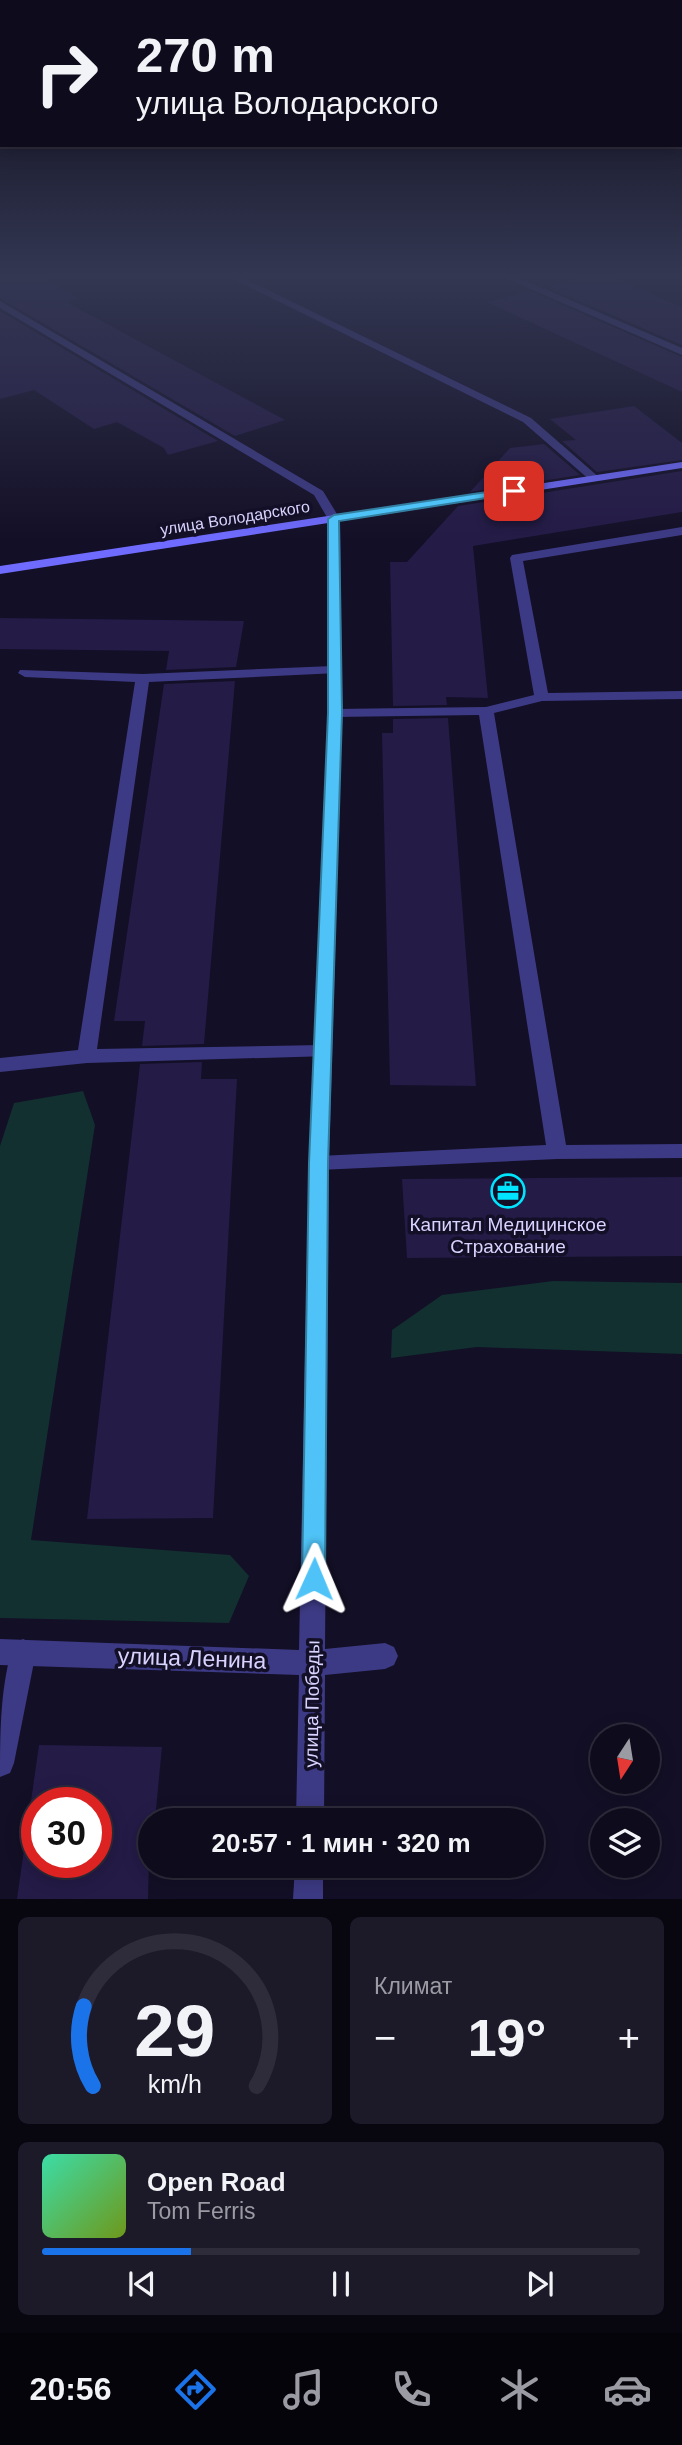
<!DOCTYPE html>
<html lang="ru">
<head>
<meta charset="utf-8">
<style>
	:root { --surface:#0e0b1c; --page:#1c1929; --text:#f1f3f6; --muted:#9b9ba3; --line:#2e2b3b; --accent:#1a73e8 }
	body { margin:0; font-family:Helvetica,sans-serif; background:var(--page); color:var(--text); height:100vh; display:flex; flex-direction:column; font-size:26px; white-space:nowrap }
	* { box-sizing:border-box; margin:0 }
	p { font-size:23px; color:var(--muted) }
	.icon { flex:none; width:38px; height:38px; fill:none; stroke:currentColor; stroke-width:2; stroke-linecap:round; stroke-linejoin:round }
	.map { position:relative; height:1899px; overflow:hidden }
	.sheet { display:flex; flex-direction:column; gap:18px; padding:18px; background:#08060f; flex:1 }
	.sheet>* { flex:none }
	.hud { position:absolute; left:0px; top:0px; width:682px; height:147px; box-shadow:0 4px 18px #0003,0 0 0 2px var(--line); background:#0e0b1c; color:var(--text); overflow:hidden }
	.needle { width:46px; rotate:192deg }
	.tools { position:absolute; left:590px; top:1724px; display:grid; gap:14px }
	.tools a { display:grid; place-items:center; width:70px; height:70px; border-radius:50%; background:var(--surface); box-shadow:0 4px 18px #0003,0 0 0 2px var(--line); font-size:35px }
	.speed { position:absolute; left:21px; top:1787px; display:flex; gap:14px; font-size:35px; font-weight:700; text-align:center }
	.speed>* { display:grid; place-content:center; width:91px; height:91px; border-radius:50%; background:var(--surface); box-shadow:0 4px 18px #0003,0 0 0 2px var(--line); line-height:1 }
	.speed .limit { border:10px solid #d22; background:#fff; color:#111 }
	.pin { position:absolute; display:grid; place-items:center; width:60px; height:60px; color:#fff; margin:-30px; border-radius:14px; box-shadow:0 4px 10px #0006 }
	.me { position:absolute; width:77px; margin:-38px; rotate:1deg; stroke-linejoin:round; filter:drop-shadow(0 0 5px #0008) }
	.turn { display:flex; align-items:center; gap:24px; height:147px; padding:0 21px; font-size:32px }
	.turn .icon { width:91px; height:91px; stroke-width:2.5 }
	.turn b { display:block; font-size:49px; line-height:60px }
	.big { font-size:52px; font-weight:800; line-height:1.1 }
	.sheet .card { flex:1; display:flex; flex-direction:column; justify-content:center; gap:10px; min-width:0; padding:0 24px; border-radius:10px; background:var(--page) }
	.sheet .dial { align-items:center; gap:0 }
	.dial svg { height:182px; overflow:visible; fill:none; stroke:var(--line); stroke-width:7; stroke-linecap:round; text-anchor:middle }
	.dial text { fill:var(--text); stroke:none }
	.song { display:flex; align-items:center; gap:21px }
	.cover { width:84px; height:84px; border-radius:10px; background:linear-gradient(135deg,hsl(160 70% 55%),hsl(80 70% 35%)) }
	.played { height:7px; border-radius:4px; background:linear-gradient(90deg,var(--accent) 25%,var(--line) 25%) }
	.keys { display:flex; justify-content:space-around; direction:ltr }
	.heat { display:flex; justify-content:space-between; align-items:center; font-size:38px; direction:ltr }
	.sheet .tiles { flex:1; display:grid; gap:18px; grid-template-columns:1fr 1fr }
	.card:last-child { grid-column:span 2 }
	.trip { position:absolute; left:138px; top:1808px; width:406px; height:70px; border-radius:35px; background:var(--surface); box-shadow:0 4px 18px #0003,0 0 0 2px var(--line); font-weight:800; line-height:70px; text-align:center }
	.tabs { display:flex; height:112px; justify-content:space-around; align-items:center; background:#06040b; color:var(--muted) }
	.tabs .icon { width:49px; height:49px }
	.tabs .current { color:var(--accent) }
	.tabs b { font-size:32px; color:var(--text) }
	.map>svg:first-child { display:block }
	.green { fill:#12302f }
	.building { fill:#241b47; fill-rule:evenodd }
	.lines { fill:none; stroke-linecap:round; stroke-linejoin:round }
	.lane { fill:#3d3a85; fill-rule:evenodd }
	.street { fill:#3d3a85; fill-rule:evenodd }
	.secondary { fill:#6f6bff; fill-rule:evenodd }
	.route { fill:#4fc3f7; stroke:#337fa1; stroke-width:2 }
	.labels { text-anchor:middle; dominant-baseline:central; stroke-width:7; stroke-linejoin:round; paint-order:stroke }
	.far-street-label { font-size:16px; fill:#d9d4ff; stroke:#130f26 }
	.poi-label { font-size:19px; fill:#d9d4ff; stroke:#130f26 }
	.street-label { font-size:19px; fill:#d9d4ff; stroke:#130f26 }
	.near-street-label { font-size:23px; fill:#d9d4ff; stroke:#130f26 }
</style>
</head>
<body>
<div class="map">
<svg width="682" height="1899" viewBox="0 0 682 1899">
	<rect width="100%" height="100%" fill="#130f26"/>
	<!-- green -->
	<g class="green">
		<polygon points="83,1091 95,1125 31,1540 230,1555 249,1576 229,1623 0,1618 0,1146 14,1103"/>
		<polygon points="553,1281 682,1283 682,1354 477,1347 391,1358 392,1330 442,1295"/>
	</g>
	<!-- building -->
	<g class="building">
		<polygon points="0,275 40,275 79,299 66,302 285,420 235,436 0,298"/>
		<polygon points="593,275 607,275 682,307 682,345 547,287"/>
		<polygon points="530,291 682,357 682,392 487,302"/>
		<polygon points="0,311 218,441 168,455 164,448 117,422 94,429 34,390 0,399"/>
		<polygon points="634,406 682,443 682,460 597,472 562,441 576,440 550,419"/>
		<polygon points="544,444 580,475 470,492 510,448"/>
		<polygon points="682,471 682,512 473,546 488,698 446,697 447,705 393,706 390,562 407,562 458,506"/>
		<polygon points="0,618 244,621 236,667 166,670 169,651 0,649"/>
		<polygon points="235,681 204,1044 142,1046 145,1021 114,1021 164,684"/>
		<polygon points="448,718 476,1086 390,1085 382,733 393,733 393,719"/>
		<polygon points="202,1062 201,1079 237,1079 213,1518 87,1519 140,1064"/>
		<polygon points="682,1177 682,1256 407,1258 402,1179"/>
		<path d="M39 1745 162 1747 155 1820H150L148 1899H17ZM37 1802H96V1862H37Z"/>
	</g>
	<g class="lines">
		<!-- lane -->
		<g class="lane">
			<polygon points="682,527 682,535 523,561 548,693 682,691 682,699 542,701 494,713 566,1145 682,1144 682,1158 557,1159 319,1170 312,1168 309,1163 312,1158 319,1156 546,1145 479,715 335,717 328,713 335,709 486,707 534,695 510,558 512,555"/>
			<polygon points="333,666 338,667 338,673 149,682 97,1049 322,1045 329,1046 331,1051 329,1056 87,1063 0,1072 0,1058 78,1050 135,682 25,677 18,673 20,670 143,674"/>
			<path d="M23 1639 32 1643 36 1652 14 1763 10 1773 0 1777C0 1732 0 1685 14 1643Z"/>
		</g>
		<!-- street -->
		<g class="street">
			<polygon points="225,275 237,275 531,418 601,479 591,481 523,422"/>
			<polygon points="499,275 512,275 682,348 682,355"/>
			<polygon points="0,301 323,491 340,519 342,713 329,1163 325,1649 385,1643 394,1647 398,1656 394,1665 385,1669 325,1675 324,1820 296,1820 299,1675 0,1665 0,1639 299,1650 309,1163 328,713 328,519 314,495 0,308"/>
			<polygon points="295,1866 323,1866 323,1899 293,1899"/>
		</g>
		<!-- secondary -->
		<polygon class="secondary" points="682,462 682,468 0,574 0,566"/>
	</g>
	<!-- sky -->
	<linearGradient id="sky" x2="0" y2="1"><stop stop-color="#0a0815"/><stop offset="0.51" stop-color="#333752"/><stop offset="1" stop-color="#333752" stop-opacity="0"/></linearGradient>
	<rect width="682" height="541" fill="url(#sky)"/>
	<!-- route -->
	<polygon class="route" points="514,488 519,491 518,493 339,521 342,713 328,1163 325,1579 322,1587 314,1590 305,1587 302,1579 309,1163 328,713 328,519 334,515"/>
	<!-- icons -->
	<defs>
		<symbol id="office-ring" viewBox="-11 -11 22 22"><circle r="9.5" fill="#130f26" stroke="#00e5ff" stroke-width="1.5"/><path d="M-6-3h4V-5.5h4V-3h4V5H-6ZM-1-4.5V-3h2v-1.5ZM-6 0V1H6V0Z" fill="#00e5ff"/></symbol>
	</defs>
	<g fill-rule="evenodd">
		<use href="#office-ring" x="489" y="1172" width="38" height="38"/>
	</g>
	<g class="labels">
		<!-- far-street labels -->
		<g class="far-street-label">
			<text transform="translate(235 518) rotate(-9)">улица Володарского</text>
		</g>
		<!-- poi labels -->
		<g class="poi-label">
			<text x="508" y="1224">Капитал Медицинское<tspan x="508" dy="22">Страхование</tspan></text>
		</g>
		<!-- street labels -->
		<g class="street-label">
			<text transform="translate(312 1704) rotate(-89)">улица Победы</text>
		</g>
		<!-- near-street labels -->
		<g class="near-street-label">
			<text transform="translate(192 1658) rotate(2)">улица Ленина</text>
		</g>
	</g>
</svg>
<div class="tools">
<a><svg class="needle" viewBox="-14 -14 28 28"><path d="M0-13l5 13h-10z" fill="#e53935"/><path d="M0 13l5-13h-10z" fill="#9b9ba3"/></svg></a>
<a><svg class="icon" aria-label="layers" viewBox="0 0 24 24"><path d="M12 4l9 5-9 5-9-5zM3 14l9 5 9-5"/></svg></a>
</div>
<div class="speed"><div class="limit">30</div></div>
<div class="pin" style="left:514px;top:491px;background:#d93025"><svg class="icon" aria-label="arrive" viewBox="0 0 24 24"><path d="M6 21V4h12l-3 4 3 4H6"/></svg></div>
<svg class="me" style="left:314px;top:1579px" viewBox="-20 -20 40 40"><path d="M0-17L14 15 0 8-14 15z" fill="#4fc3f7" stroke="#fff" stroke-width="4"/></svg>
<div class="trip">20:57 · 1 мин · 320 m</div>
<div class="hud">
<div class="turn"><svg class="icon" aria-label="right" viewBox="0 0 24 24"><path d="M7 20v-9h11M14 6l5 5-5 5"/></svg><div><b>270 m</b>улица Володарского</div></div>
</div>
</div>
<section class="sheet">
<div class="tiles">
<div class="card dial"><svg viewBox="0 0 100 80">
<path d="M14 69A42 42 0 1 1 86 69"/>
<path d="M14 69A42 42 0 0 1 10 34" stroke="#1a73e8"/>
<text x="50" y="56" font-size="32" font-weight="700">29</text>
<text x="50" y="72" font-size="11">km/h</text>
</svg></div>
<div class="card"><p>Климат</p>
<div class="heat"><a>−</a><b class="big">19°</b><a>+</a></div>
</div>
<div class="card">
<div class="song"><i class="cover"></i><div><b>Open Road</b><p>Tom Ferris</p></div></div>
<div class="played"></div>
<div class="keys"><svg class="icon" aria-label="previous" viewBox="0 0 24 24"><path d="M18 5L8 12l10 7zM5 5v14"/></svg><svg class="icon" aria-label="pause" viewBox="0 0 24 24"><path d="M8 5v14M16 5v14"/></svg><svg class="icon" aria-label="next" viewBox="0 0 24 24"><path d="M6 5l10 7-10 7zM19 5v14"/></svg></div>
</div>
</div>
</section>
<nav class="tabs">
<b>20:56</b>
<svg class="icon current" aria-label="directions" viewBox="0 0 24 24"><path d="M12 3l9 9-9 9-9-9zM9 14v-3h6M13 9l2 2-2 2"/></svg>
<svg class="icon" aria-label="music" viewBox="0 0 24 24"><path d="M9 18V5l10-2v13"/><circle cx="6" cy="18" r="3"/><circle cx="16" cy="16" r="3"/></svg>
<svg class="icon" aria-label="phone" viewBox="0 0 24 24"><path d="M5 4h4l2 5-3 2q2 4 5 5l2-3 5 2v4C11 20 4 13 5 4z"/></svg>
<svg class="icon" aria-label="climate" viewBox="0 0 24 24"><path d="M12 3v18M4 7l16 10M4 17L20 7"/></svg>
<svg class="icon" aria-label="car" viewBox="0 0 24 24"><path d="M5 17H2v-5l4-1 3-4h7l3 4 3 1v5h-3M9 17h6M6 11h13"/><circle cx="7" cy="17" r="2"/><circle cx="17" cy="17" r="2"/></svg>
</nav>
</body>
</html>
